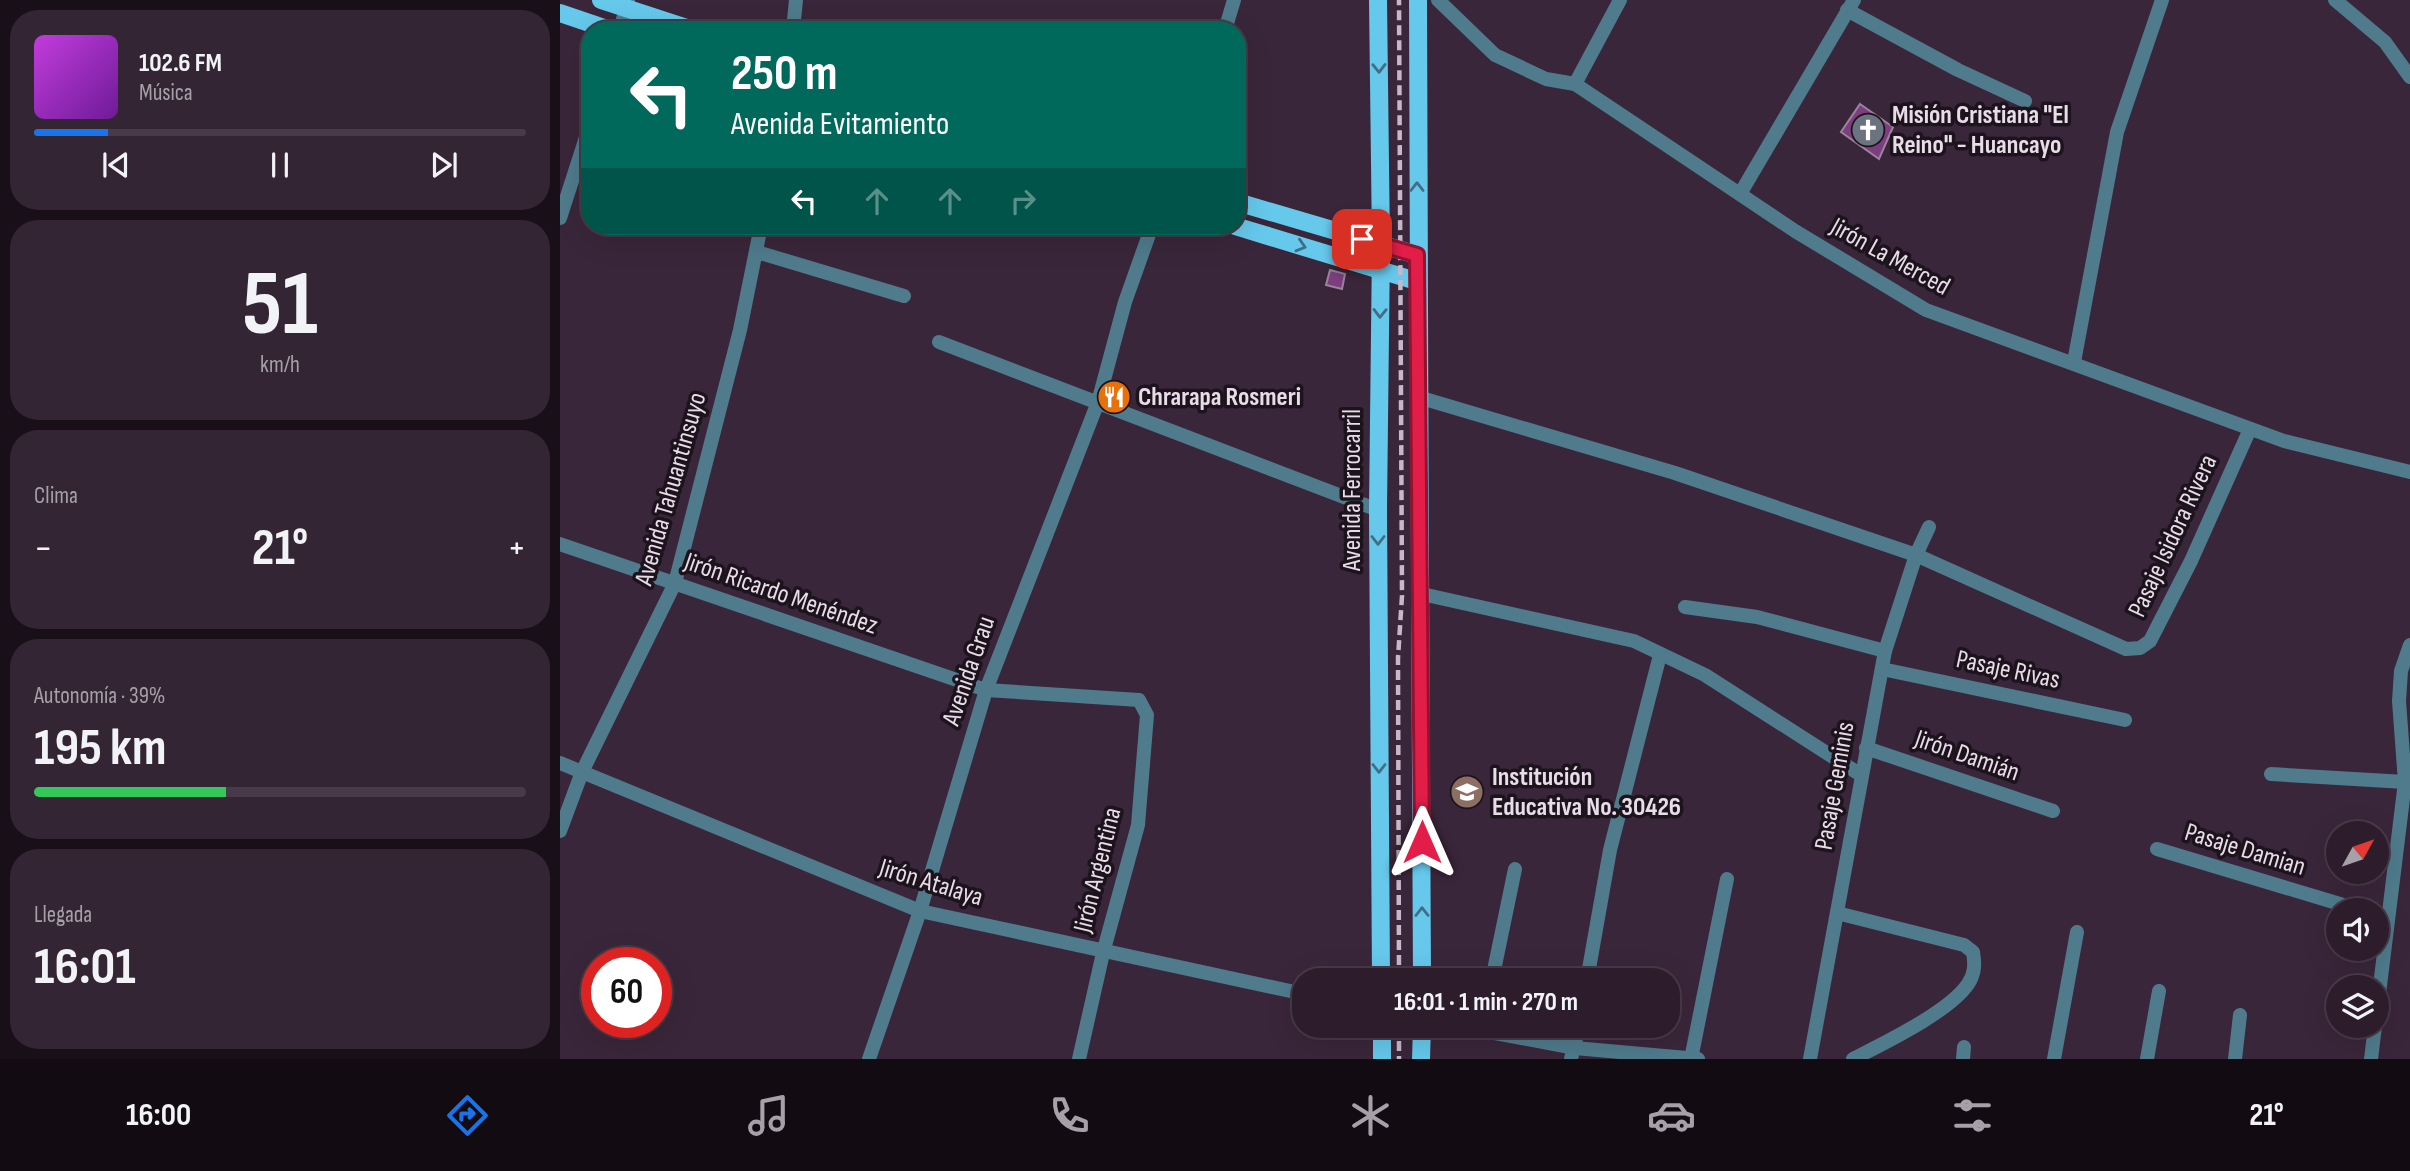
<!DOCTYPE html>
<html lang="es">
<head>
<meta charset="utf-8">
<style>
	:root { --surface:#2c1c2c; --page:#342534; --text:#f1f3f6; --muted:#a6a1a9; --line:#483a48; --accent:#1a73e8 }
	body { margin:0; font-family:"Sofia Sans Condensed",sans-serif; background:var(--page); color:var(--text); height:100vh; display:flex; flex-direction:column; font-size:26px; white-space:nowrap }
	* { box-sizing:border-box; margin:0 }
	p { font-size:23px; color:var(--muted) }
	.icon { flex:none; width:38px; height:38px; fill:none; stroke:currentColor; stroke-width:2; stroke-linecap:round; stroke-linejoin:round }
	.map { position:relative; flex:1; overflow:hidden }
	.panel { display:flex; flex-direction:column; gap:10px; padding:10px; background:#180f18; width:560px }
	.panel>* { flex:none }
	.guide { position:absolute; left:21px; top:21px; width:665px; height:214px; border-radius:28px; box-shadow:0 7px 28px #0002,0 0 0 2px var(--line); background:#00695c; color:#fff; overflow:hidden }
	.needle { width:46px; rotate:50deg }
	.tools { position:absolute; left:1766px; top:821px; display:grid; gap:14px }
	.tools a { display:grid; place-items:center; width:63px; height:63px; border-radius:50%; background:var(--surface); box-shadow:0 7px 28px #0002,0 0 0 2px var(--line); font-size:35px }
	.speed { position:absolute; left:21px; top:947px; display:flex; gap:14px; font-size:35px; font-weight:700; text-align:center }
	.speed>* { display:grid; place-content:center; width:91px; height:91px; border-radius:50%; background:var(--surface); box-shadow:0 7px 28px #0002,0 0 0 2px var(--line); line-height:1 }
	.speed .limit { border:10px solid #d22; background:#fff; color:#111 }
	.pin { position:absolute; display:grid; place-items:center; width:60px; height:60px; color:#fff; margin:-30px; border-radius:14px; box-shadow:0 4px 10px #0006 }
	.me { position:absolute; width:77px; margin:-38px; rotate:0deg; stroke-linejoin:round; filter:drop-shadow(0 0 5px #0008) }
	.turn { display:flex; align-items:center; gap:24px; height:147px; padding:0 35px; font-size:32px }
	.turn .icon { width:91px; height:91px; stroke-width:2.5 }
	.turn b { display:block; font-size:49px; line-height:60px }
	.lanes { display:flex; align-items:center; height:66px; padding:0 35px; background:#0003; justify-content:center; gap:35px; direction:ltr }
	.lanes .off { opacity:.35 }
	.big { font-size:52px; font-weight:700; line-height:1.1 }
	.panel .tile { flex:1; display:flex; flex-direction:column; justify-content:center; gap:10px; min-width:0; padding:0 24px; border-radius:28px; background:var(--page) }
	.panel .dial { align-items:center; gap:0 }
	.dial b { font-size:91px; line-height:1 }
	.song { display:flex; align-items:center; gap:21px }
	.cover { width:84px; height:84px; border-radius:10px; background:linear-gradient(135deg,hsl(290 70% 55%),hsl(280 70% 35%)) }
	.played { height:7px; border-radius:4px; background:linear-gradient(90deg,var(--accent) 15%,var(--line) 15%) }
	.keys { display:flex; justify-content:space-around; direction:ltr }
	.heat { display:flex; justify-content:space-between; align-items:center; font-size:38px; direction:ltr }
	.charge { height:10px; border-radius:5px; background:linear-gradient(90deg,#34c759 39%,var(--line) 0) }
	.trip { position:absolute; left:732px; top:968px; width:388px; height:70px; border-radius:28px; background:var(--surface); box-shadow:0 7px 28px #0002,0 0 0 2px var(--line); font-weight:700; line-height:70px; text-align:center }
	.menu { display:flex; height:112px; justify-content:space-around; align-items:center; background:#120b12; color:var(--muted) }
	.menu .icon { width:49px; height:49px }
	.menu .on { color:var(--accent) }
	.menu b { font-size:32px; color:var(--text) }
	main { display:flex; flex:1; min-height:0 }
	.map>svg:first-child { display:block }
	.building { fill:#7c3e7f; stroke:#9a839b; stroke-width:2 }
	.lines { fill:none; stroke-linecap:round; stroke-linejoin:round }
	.street { stroke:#4f7b8c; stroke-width:14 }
	.primary { stroke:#66c8eb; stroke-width:18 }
	.rail { stroke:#c6b8c6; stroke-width:4.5; stroke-dasharray:10 5; stroke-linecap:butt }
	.oneway { stroke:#416e84 }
	.route-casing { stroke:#92132f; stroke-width:18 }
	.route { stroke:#e11d48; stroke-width:12 }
	.labels { text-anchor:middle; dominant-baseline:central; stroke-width:7; stroke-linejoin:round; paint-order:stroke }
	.poi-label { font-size:26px; font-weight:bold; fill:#e9dce9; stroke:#1c131c; text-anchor:start }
	.street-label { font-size:26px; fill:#e9dce9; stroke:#1c131c }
</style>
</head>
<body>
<main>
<section class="panel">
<div class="tile">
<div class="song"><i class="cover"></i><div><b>102.6 FM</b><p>Música</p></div></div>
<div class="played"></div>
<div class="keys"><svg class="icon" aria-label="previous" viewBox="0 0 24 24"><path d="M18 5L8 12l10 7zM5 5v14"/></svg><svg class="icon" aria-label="pause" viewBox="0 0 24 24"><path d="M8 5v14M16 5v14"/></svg><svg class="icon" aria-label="next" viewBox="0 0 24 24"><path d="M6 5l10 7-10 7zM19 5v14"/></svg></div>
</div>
<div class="tile dial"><b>51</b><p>km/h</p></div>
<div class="tile"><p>Clima</p>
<div class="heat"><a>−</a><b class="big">21°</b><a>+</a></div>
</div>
<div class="tile"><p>Autonomía · 39%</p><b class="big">195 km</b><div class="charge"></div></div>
<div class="tile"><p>Llegada</p><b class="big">16:01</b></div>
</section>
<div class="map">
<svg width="1850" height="1059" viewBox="0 0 1850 1059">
	<rect width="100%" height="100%" fill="#3a263a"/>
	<!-- building -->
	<g class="building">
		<polygon points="1300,104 1333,127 1319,159 1281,132"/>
		<polygon points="770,270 785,274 782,289 766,285"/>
	</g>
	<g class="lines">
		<!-- street -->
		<g class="street">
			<polyline points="878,0 935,55 986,79 1015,84 1235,231 1366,310 1724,441 1850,472"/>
			<polyline points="1775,0 1825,42 1850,77"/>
			<polyline points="1287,10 1398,70 1465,101"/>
			<polyline points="60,30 68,1"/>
			<polyline points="233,30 236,0"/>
			<polyline points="665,30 674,0"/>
			<polyline points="1015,84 1060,0"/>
			<polyline points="1180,194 1294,0"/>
			<polyline points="0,218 30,125"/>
			<polyline points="197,252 344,296"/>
			<polyline points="379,342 818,510"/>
			<polyline points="1514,362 1557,132 1602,0"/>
			<polyline points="858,397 1115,473 1356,555 1566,649 1580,648 1590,641 1631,561 1690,429"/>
			<polyline points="0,544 426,690 579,700 587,715 578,825 543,953 519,1059"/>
			<polyline points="862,594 1074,641 1145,675 1301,775"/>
			<polyline points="1125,607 1197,617 1325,651"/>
			<polyline points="1322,669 1565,720"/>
			<polyline points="1306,748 1493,811"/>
			<polyline points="0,763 360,911 744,994"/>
			<polyline points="1711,774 1845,782"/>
			<polyline points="0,831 22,772 115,583 180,330 201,226"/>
			<polyline points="1597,849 1800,910"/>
			<path d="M1277 913 1404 945 1413 952C1415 964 1415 974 1408 984 1389 1012 1324 1043 1293 1059"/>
			<polyline points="932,980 955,869"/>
			<polyline points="1027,980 1050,850 1100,655"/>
			<polyline points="897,1026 1015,1048 1138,1059"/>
			<polyline points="309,1059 360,911 426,690 538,402 565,302 592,226"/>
			<polyline points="1011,1059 1019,1026"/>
			<polyline points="1131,1059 1167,879"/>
			<polyline points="1250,1059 1325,651 1356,555 1369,527"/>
			<polyline points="1403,1059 1404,1047"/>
			<polyline points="1494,1059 1517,932"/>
			<polyline points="1587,1059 1599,991"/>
			<polyline points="1675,1059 1680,1015"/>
			<polyline points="1811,1059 1845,782 1839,701 1841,671 1850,645"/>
		</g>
		<!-- primary -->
		<g class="primary">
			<polyline points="41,0 133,30"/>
			<polyline points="818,0 821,245 818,510 821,980"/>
			<path d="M858 0C857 327 862 653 862 980"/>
			<polyline points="0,13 50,30"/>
			<polyline points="677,202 857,255"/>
			<polyline points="675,226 856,281"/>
			<polyline points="822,1026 822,1059"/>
			<polyline points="861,1059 862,1026"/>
		</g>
		<!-- rail -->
		<g class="rail">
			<polyline points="839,980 838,658 842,596 839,0"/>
			<polyline points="839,1026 839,1059"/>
		</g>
	</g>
	<!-- one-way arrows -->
	<defs><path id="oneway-chevron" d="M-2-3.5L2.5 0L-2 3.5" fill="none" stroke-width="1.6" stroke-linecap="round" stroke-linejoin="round" transform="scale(1.75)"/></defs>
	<g class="oneway">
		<use href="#oneway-chevron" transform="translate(819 68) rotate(89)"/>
		<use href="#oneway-chevron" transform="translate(857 187) rotate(-90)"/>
		<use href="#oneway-chevron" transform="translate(741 246) rotate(17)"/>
		<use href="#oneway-chevron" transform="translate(820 313) rotate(91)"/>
		<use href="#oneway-chevron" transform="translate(818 540) rotate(90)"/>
		<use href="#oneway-chevron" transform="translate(819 768) rotate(90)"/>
		<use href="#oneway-chevron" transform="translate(862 912) rotate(-90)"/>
	</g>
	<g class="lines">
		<defs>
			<polyline id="route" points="802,239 857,255 862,842"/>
		</defs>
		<!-- route casing -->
		<use href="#route" class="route-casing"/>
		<!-- route -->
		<use href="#route" class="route"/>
	</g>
	<!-- icons -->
	<defs>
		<symbol id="church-disc" viewBox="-11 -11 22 22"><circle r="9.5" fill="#6b7280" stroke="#1c131c"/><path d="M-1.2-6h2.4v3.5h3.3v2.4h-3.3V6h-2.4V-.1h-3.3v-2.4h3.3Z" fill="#fff"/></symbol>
		<symbol id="restaurant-disc" viewBox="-11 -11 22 22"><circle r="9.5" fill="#e8710a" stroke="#1c131c"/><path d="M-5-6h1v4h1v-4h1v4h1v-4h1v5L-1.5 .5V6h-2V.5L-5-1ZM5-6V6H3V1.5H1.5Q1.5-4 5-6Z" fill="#fff"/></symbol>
		<symbol id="school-disc" viewBox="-11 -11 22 22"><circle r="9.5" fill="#8d6e63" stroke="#1c131c"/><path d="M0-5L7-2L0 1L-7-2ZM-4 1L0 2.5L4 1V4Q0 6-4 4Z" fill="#fff"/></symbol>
	</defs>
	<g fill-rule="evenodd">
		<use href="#church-disc" x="1289" y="111" width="38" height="38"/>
		<use href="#restaurant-disc" x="535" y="378" width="38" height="38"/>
		<use href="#school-disc" x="888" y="773" width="38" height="38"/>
	</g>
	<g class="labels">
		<!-- poi labels -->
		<g class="poi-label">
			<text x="1332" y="115">Misión Cristiana "El<tspan x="1332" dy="30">Reino" - Huancayo</tspan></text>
			<text x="578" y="397">Chrarapa Rosmeri</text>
			<text x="932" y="777">Institución<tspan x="932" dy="30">Educativa No. 30426</tspan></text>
		</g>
		<!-- street labels -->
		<g class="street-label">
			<text transform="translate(1330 257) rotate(29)">Jirón La Merced</text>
			<text transform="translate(111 489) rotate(-74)">Avenida Tahuantinsuyo</text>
			<text transform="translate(792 490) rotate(-90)">Avenida Ferrocarril</text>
			<text transform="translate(1613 536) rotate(-65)">Pasaje Isidora Rivera</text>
			<text transform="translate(221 594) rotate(19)">Jirón Ricardo Menéndez</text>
			<text transform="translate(1448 670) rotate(12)">Pasaje Rivas</text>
			<text transform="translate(409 671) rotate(-71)">Avenida Grau</text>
			<text transform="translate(1407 756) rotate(19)">Jirón Damián</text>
			<text transform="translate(1275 786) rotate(-80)">Pasaje Geminis</text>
			<text transform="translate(1685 850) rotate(17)">Pasaje Damian</text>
			<text transform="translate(538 870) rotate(-76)">Jirón Argentina</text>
			<text transform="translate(371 883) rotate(17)">Jirón Atalaya</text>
		</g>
	</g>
</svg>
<div class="tools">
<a><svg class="needle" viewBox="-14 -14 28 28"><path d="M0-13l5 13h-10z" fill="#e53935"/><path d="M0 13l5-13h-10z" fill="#a6a1a9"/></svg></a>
<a><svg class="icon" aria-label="sound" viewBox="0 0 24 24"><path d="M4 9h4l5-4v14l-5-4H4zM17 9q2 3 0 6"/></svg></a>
<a><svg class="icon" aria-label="layers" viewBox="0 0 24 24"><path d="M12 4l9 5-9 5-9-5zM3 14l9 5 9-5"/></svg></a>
</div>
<div class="speed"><div class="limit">60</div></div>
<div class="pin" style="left:802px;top:239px;background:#d93025"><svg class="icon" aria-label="arrive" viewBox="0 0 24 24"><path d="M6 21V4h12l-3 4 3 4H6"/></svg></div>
<svg class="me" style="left:862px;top:842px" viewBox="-20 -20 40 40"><path d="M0-17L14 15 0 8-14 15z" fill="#e11d48" stroke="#fff" stroke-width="4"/></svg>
<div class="trip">16:01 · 1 min · 270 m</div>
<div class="guide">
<div class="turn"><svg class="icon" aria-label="left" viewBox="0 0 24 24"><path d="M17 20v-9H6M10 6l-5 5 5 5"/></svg><div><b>250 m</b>Avenida Evitamiento</div></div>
<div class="lanes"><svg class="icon" aria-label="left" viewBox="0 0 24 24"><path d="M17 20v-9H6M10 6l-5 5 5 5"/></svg><svg class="icon off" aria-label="ahead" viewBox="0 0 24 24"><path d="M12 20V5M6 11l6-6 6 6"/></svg><svg class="icon off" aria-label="ahead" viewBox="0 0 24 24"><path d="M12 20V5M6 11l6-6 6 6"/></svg><svg class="icon off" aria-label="right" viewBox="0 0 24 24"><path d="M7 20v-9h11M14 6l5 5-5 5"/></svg></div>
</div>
</div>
</main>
<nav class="menu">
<b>16:00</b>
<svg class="icon on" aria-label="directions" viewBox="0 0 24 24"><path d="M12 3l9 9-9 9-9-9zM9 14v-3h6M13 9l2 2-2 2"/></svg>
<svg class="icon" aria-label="music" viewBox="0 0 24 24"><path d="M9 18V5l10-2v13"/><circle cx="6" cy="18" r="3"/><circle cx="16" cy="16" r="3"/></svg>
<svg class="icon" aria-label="phone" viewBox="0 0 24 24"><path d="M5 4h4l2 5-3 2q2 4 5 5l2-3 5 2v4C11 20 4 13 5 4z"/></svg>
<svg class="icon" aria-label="climate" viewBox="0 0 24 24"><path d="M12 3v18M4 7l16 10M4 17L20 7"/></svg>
<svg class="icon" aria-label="car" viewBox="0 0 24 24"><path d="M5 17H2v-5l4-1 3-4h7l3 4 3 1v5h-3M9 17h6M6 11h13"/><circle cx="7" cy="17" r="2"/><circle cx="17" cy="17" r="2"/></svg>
<svg class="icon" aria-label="filters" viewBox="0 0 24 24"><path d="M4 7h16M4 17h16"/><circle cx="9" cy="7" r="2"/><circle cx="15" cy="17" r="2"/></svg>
<b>21°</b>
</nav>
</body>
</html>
